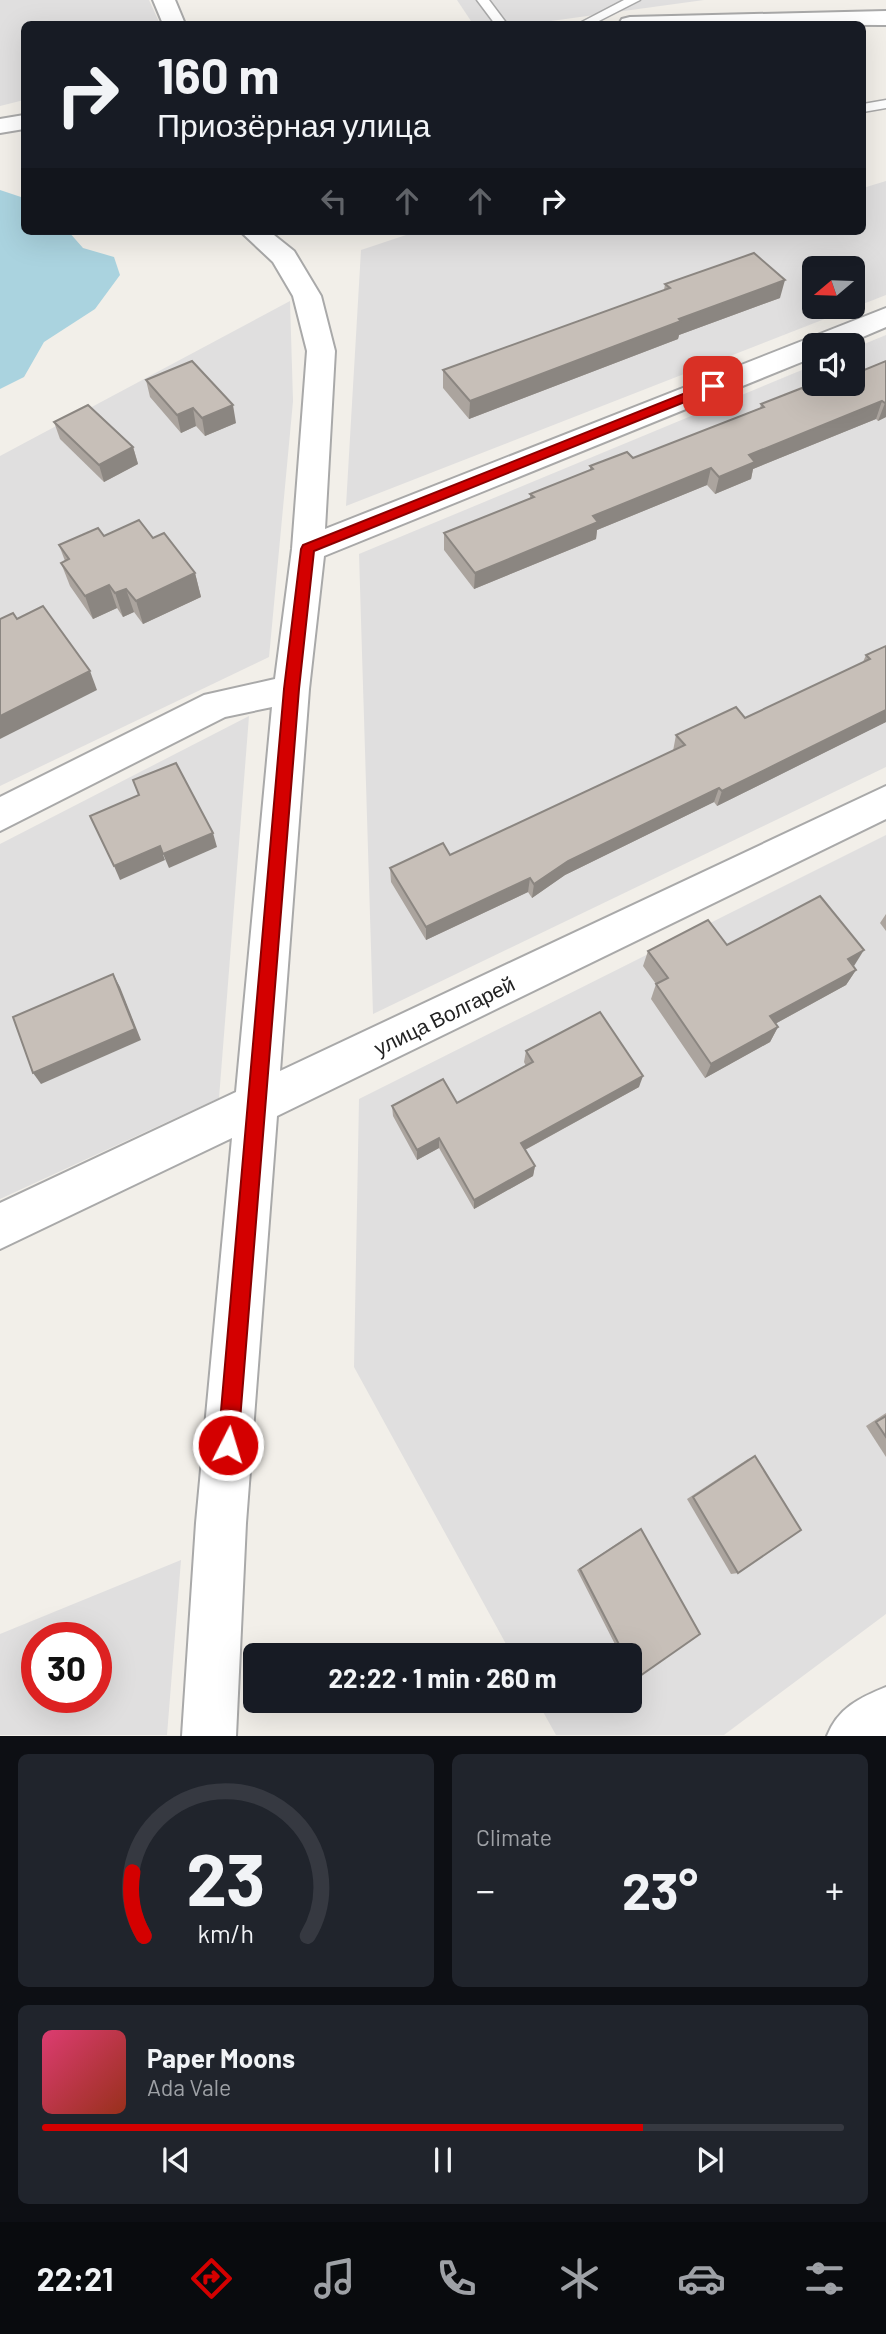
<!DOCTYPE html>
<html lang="en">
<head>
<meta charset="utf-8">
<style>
	:root { --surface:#171b24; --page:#20242c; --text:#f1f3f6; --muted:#9ea1a6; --line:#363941; --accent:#d40000 }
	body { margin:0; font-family:Barlow,sans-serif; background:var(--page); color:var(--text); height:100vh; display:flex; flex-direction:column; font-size:26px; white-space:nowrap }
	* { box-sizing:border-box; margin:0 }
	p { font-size:23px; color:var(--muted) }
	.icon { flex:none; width:38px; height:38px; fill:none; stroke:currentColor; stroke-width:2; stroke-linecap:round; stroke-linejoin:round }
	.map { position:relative; height:1736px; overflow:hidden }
	.sheet { display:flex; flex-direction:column; gap:18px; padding:18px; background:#0d0f14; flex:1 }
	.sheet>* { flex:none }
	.guide { position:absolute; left:21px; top:21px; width:845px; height:214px; border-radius:10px; box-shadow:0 7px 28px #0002; background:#171b24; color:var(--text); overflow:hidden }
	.needle { width:46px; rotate:251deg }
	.buttons { position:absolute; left:802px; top:256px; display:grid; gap:14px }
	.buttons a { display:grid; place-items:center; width:63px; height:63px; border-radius:10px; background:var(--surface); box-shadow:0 7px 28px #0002; font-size:35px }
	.speed { position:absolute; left:21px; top:1622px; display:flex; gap:14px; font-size:35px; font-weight:700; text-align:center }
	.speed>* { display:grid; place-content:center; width:91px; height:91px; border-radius:50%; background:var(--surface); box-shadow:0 7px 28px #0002; line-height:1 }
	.speed .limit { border:10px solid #d22; background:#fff; color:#111 }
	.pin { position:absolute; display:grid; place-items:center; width:60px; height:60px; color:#fff; margin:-30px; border-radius:14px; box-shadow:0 4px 10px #0006 }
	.me { position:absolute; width:77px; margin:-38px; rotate:5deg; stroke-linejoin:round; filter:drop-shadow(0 0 5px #0008) }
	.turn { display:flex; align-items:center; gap:24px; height:147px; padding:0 21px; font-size:32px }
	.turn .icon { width:91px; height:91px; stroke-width:2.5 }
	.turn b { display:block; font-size:49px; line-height:60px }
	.lanes { display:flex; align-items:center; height:66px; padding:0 21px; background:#0003; justify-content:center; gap:35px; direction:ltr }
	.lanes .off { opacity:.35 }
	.big { font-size:52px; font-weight:700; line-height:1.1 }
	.sheet .card { flex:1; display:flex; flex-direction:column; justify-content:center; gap:10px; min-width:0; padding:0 24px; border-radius:10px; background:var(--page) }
	.sheet .dial { align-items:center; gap:0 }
	.dial svg { height:182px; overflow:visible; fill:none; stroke:var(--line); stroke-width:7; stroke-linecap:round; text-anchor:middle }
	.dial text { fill:var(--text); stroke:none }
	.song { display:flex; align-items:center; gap:21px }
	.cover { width:84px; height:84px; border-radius:10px; background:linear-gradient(135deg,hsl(340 70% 55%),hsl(10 70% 35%)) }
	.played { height:7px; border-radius:4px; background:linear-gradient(90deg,var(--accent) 75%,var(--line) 75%) }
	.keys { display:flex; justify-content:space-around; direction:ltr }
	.heat { display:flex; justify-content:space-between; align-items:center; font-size:38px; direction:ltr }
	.sheet .tiles { flex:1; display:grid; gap:18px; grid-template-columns:1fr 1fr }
	.card:last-child { grid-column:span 2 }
	.trip { position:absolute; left:243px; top:1643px; width:399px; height:70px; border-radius:10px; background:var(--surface); box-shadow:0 7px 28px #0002; font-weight:700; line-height:70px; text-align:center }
	.tab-bar { display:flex; height:112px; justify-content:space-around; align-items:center; background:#090b0e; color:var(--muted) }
	.tab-bar .icon { width:49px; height:49px }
	.tab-bar .active { color:var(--accent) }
	.tab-bar b { font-size:32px; color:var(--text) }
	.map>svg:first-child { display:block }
	.residential { fill:#e0dfdf; fill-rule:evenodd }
	.water { fill:#aad3df }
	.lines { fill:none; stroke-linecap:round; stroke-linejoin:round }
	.lane-casing { stroke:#a9a9a9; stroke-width:3 }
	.street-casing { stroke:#a9a9a9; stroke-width:4 }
	.lane { fill:#fff; fill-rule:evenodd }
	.street { fill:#fff; fill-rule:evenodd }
	.wall { fill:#aba49e }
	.shaded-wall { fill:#8b8681 }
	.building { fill:#c7bfb8; stroke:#8b8681; stroke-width:2 }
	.route { fill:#d40000; stroke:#8a0000; stroke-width:2 }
	.labels { text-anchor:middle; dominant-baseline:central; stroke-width:5; stroke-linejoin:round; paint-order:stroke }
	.street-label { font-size:21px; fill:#222; stroke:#fff }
</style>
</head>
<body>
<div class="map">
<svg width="886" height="1736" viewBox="0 0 886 1736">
	<rect width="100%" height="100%" fill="#f2efe9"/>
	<!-- residential -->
	<g class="residential">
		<polygon points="0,0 149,0 160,24 24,24 24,100 0,106"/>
		<polygon points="457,0 704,0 529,24 473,24"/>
		<path d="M886 181V295L346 506 361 250 418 231H863V188ZM814 268H852V306H814Z"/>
		<polygon points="290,301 293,401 269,657 0,786 0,456"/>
		<polygon points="886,335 886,767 373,1014 359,554 814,365 814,383 852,383 852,349"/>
		<polygon points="249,716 219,1098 0,1199 0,844"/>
		<polygon points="886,835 886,1614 724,1735 556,1735 537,1701 630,1701 630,1656 512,1655 354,1367 359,1099"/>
		<path d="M181 1560 167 1735H0V1634ZM96 1638V1698H37V1638Z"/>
	</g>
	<!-- water -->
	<polygon class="water" points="0,190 24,198 24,231 68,231 83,248 114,257 120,275 95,309 44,342 24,377 0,389"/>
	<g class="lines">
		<defs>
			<g id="lane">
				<polygon points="477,0 489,0 507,24 495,24"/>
				<polygon points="624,0 640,0 593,24 578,24"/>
				<polygon points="886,100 886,108 863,112 863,104"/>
			</g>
			<g id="street">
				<polygon points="153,0 175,0 185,24 163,24"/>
				<polygon points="886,11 886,25 619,24 622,19 630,17"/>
				<polygon points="24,115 24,129 0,133 0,119"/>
				<polygon points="240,231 269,231 294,251 321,296 335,351 325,529 886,308 886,327 844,345 814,345 814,357 324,556 309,689 280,1071 886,786 886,819 277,1116 246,1523 236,1736 182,1736 196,1523 232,1138 0,1249 0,1203 236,1092 272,707 225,717 0,831 0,797 204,695 275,679 292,549 307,351 293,296 273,262"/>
				<path d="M886 1687V1736H827C838 1708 859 1698 886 1687Z"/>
			</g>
		</defs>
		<!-- lane casing -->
		<use href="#lane" class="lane-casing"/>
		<!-- street casing -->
		<use href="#street" class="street-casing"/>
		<!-- lane -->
		<use href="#lane" class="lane"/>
		<!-- street -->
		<use href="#street" class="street"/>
	</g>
	<!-- wall -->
	<g class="wall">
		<polygon points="665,284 780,298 679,335 678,339 469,419 443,388 443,370 664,290"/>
		<polygon points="886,361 886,417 878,421 876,419 753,469 751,479 715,494 707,485 597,530 596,539 474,589 444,550 444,533 530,499 530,494 590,470 590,466 633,458 760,408 761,404 807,392"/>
		<polygon points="146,380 236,423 205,436 196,426 181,433 150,397"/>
		<polygon points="54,422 133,447 138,464 104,482 60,439"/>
		<polygon points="104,536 153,538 195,573 201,597 143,624 134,612 123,617 117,608 93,619 70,586 61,563 65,561 59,545"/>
		<polygon points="886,646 886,722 717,806 714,802 565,875 532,898 528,892 426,940 391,882 390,868 450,855 673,751 676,735 745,718 863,662 866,655"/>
		<polygon points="886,914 886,931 880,923"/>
		<polygon points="727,945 853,966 856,970 846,985 775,1024 778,1027 770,1042 705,1078 651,999 656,984 643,966 648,951"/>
		<polygon points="526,1051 639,1087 525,1150 535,1166 533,1176 474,1209 439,1148 417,1160 393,1116 392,1106 457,1103 526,1066 524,1062"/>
		<polygon points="886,1413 886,1457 866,1426"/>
		<polygon points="755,1456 738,1573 731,1574 687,1499 748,1459"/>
		<polygon points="641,1529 637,1678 632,1676 630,1672 630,1656 621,1656 577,1570 636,1531"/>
	</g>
	<!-- shaded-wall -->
	<g class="shaded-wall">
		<polygon points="785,280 780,298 679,335 678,339 469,419 470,401 679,319"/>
		<polygon points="882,401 876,419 753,469 751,479 715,494 719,477 749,455"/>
		<polygon points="885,403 886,403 886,417 878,421"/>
		<polygon points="233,405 236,423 205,436 202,418"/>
		<polygon points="193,408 196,426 181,433 177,415"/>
		<polygon points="133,447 138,464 104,482 99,465"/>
		<polygon points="711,468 707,485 597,530 596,539 474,589 475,573 593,516"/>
		<polygon points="195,573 201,597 143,624 136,601"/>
		<polygon points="109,585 117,608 93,619 85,596"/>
		<polygon points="126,589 134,612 123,617 115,593"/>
		<polygon points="90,671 97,690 0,739 0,716"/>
		<polygon points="886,710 886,722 717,806 722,791"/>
		<polygon points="719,788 714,802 565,875 532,898 534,884 568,861"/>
		<polygon points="213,833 217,847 169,868 163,854"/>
		<polygon points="160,846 165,860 120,880 114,866"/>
		<polygon points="530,878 528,892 426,940 426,927"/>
		<polygon points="864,950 854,966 848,959"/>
		<polygon points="856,970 846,985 762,1031 770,1016"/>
		<polygon points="113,974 120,987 141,1040 41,1084 33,1073"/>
		<polygon points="778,1027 770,1042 705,1078 711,1064"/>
		<polygon points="643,1076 639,1087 519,1153 521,1143"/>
		<polygon points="439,1138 439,1148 417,1160 417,1150"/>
		<polygon points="535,1166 533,1176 474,1209 474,1200"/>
	</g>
	<!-- building -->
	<g class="building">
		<polygon points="754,253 785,280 679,319 681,321 470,401 443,370 670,288 665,284"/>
		<polygon points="192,361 233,405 202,418 193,408 177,415 146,380"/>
		<polygon points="886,361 886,403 885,403 882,401 749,455 755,462 719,477 711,468 593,516 598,522 475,573 444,533 534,497 530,494 593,469 590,466 627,452 633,458 764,407 761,404 802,388 807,392 830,383 852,383 852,375"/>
		<polygon points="88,405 133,447 99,465 54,422"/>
		<polygon points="139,520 153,538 164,533 195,573 136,601 126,589 115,593 109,585 85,596 61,563 69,559 59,545 98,528 104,536"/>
		<polygon points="43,606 90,671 0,716 0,619 13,613 17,619"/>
		<polygon points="886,646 886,710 722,791 719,788 568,861 534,884 530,878 426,927 390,868 443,843 450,855 685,745 676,735 736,707 745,718 870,659 866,655"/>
		<polygon points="176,763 213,833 163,854 160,846 114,866 90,816 139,795 133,780"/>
		<polygon points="820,896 864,950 848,959 856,970 770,1016 778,1027 711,1064 656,984 668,978 648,951 708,920 727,945"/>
		<polygon points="113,974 135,1029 33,1073 13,1017"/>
		<polygon points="600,1012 643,1076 521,1143 535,1166 474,1200 439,1138 417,1150 392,1106 443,1079 457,1103 533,1062 526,1051"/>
		<polygon points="886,1416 886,1437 876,1422"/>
		<polygon points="755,1456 801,1530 738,1573 693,1497"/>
		<polygon points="641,1529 700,1634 637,1678 630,1665 630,1656 625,1656 580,1569"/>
	</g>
	<!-- route -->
	<polygon class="route" points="713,382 717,384 717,389 314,551 299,689 238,1445 235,1452 228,1455 221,1452 218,1445 284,689 301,549 303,545"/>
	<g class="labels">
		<!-- street labels -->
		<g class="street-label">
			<text transform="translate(444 1015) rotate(-26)">улица Волгарей</text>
		</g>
	</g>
</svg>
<div class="buttons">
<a><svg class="needle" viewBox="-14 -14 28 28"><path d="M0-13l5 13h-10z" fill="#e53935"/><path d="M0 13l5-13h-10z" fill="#9ea1a6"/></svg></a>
<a><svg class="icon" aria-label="sound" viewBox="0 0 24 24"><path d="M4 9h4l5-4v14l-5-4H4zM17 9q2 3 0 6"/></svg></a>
</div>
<div class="speed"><div class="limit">30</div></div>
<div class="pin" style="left:713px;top:386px;background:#d93025"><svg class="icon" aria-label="arrive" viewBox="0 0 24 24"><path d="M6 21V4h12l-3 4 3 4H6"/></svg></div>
<svg class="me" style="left:228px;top:1445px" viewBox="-20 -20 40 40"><circle r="17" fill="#d40000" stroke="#fff" stroke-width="3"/><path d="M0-11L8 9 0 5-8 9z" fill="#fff"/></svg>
<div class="trip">22:22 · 1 min · 260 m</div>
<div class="guide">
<div class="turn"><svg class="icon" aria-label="right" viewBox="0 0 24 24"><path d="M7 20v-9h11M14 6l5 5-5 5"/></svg><div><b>160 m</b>Приозёрная улица</div></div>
<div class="lanes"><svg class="icon off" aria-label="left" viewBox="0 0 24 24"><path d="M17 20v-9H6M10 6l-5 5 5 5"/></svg><svg class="icon off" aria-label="ahead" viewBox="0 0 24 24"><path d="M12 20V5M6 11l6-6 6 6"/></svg><svg class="icon off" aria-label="ahead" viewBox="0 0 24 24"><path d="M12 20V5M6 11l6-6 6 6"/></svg><svg class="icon" aria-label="right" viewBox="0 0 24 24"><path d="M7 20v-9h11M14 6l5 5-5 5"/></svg></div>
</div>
</div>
<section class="sheet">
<div class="tiles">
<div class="card dial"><svg viewBox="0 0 100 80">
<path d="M14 69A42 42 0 1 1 86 69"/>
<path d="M14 69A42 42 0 0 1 9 41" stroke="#d40000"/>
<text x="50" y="56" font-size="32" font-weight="700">23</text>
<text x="50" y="72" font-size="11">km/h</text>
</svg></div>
<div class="card"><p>Climate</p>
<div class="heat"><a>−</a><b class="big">23°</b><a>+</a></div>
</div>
<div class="card">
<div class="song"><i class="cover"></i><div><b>Paper Moons</b><p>Ada Vale</p></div></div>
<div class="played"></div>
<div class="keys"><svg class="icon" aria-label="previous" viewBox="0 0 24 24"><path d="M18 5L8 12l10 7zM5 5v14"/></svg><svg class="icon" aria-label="pause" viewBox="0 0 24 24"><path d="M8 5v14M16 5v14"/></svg><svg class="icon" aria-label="next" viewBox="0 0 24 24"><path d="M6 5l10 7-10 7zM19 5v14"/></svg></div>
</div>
</div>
</section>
<nav class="tab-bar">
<b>22:21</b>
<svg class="icon active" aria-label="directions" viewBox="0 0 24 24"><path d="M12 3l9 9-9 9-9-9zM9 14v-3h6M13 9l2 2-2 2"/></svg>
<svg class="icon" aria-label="music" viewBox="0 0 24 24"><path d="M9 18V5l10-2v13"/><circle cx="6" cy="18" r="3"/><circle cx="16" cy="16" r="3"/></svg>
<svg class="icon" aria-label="phone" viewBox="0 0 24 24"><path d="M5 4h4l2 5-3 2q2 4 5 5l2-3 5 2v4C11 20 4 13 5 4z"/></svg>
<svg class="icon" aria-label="climate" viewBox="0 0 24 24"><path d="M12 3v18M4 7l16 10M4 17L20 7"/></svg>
<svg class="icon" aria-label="car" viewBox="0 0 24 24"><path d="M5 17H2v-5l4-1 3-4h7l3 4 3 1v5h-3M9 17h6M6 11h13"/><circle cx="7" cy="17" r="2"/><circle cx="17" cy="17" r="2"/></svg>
<svg class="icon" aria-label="filters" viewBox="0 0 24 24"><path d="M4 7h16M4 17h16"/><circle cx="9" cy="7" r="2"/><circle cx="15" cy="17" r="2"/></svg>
</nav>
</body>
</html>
